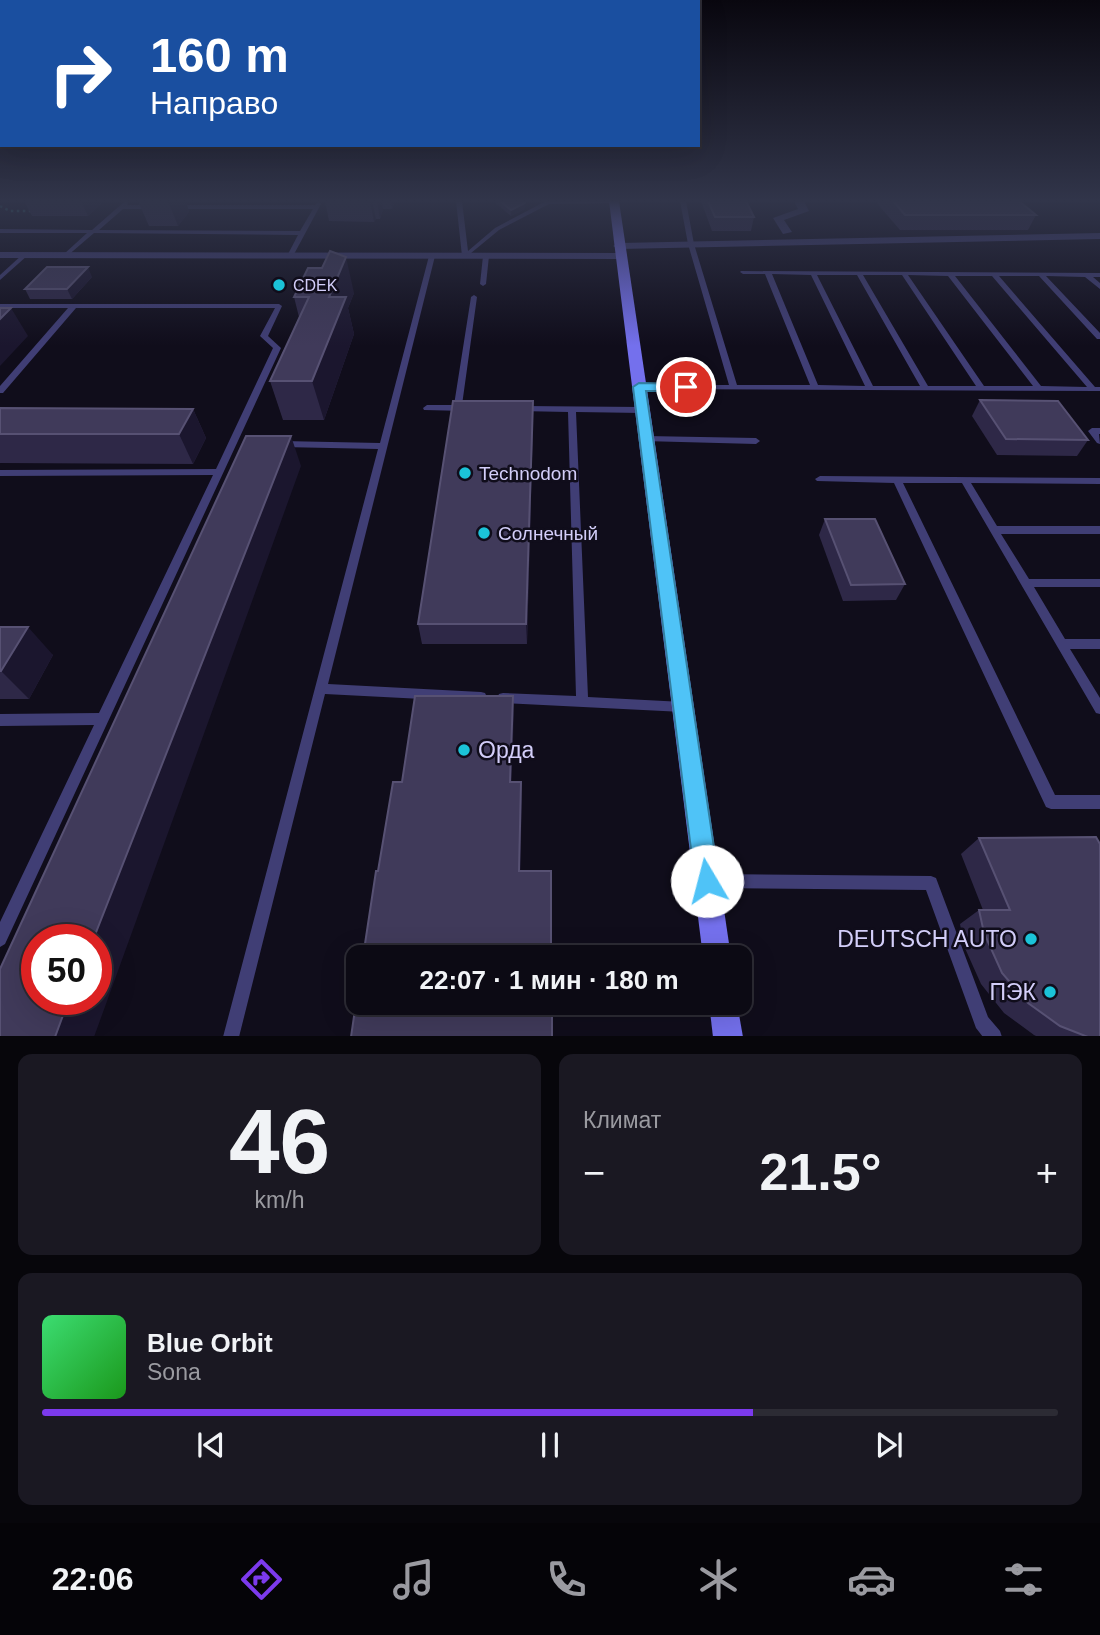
<!DOCTYPE html>
<html lang="ru">
<head>
<meta charset="utf-8">
<style>
	:root { --surface:#0c0a14; --page:#1a1822; --text:#f1f3f6; --muted:#9a9aa0; --line:#2c2b34; --accent:#7c3aed }
	body { margin:0; font-family:Helvetica,sans-serif; background:var(--page); color:var(--text); height:100vh; display:flex; flex-direction:column; font-size:26px; white-space:nowrap }
	* { box-sizing:border-box; margin:0 }
	p { font-size:23px; color:var(--muted) }
	.icon { flex:none; width:38px; height:38px; fill:none; stroke:currentColor; stroke-width:2; stroke-linecap:round; stroke-linejoin:round }
	.map { position:relative; height:1036px; overflow:hidden }
	.details { display:flex; flex-direction:column; gap:18px; padding:18px; background:#07060b; flex:1 }
	.details>* { flex:none }
	.top-card { position:absolute; left:0px; top:0px; width:700px; height:147px; box-shadow:0 7px 28px #0002,0 0 0 2px var(--line); background:#1a4fa0; color:#fff; overflow:hidden }
	.speed { position:absolute; left:21px; top:924px; display:flex; gap:14px; font-size:35px; font-weight:700; text-align:center }
	.speed>* { display:grid; place-content:center; width:91px; height:91px; border-radius:50%; background:var(--surface); box-shadow:0 7px 28px #0002,0 0 0 2px var(--line); line-height:1 }
	.speed .limit { border:10px solid #d22; background:#fff; color:#111 }
	.pin { position:absolute; display:grid; place-items:center; width:60px; height:60px; color:#fff; margin:-30px; border:4px solid #fff; border-radius:50%; box-shadow:0 2px 7px #0007 }
	.me { position:absolute; width:77px; margin:-38px; rotate:352deg; stroke-linejoin:round; filter:drop-shadow(0 0 5px #0008) }
	.turn { display:flex; align-items:center; gap:24px; height:147px; padding:0 35px; font-size:32px }
	.turn .icon { width:91px; height:91px; stroke-width:2.5 }
	.turn b { display:block; font-size:49px; line-height:60px }
	.big { font-size:52px; font-weight:700; line-height:1.1 }
	.details .card { flex:1; display:flex; flex-direction:column; justify-content:center; gap:10px; min-width:0; padding:0 24px; border-radius:14px; background:var(--page) }
	.details .dial { align-items:center; gap:0 }
	.dial b { font-size:91px; line-height:1 }
	.song { display:flex; align-items:center; gap:21px }
	.cover { width:84px; height:84px; border-radius:10px; background:linear-gradient(135deg,hsl(140 70% 55%),hsl(120 70% 35%)) }
	.played { height:7px; border-radius:4px; background:linear-gradient(90deg,var(--accent) 70%,var(--line) 70%) }
	.keys { display:flex; justify-content:space-around; direction:ltr }
	.heat { display:flex; justify-content:space-between; align-items:center; font-size:38px; direction:ltr }
	.details .tiles { flex:1; display:grid; gap:18px; grid-template-columns:1fr 1fr }
	.card:last-child { grid-column:span 2 }
	.trip { position:absolute; left:346px; top:945px; width:406px; height:70px; border-radius:14px; background:var(--surface); box-shadow:0 7px 28px #0002,0 0 0 2px var(--line); font-weight:700; line-height:70px; text-align:center }
	.dock { display:flex; height:112px; justify-content:space-around; align-items:center; background:#050408; color:var(--muted) }
	.dock .icon { width:49px; height:49px }
	.dock .current { color:var(--accent) }
	.dock b { font-size:32px; color:var(--text) }
	.map>svg:first-child { display:block }
	.lines { fill:none; stroke-linecap:round; stroke-linejoin:round }
	.path { stroke:#3ba09a; stroke-width:2.5; stroke-dasharray:2.5 3.5; stroke-linecap:butt }
	.service { fill:#403e75; fill-rule:evenodd }
	.minor { fill:#403e75; fill-rule:evenodd }
	.tertiary { fill:#403e75; fill-rule:evenodd }
	.secondary { fill:#7470ed; fill-rule:evenodd }
	.wall { fill:#2e2847 }
	.shaded-wall { fill:#1b162e }
	.building { fill:#403a5a; stroke:#575173; stroke-width:2 }
	.route { fill:#4fc3f7; stroke:#337fa1; stroke-width:2 }
	.poi-dot { fill:#1bc3d8; stroke:#100d1b; stroke-width:2.5 }
	.labels { text-anchor:middle; dominant-baseline:central; stroke-width:5; stroke-linejoin:round; paint-order:stroke }
	.far-poi-label { font-size:16px; fill:#d3cef9; stroke:#100d1b; text-anchor:start }
	.poi-label { font-size:19px; fill:#d3cef9; stroke:#100d1b; text-anchor:start }
	.near-poi-label { font-size:23px; fill:#d3cef9; stroke:#100d1b; text-anchor:end }
</style>
</head>
<body>
<div class="map">
<svg width="1100" height="1037" viewBox="0 0 1100 1037">
	<rect width="100%" height="100%" fill="#100d1b"/>
	<g class="lines">
		<!-- path -->
		<polyline class="path" points="0,206 10,211 34,211"/>
		<!-- service -->
		<g class="service">
			<polygon points="456,201 462,201 468,251 495,228 546,201 617,201 614,203 549,204 499,230 465,258 462,256"/>
			<path d="M680 201H686L694 244 737 385H810L765 274H743L740 272 741 271 1100 273V277H1093L1100 283V289L1085 277 1046 276 1100 333V339H1097L1039 276H999L1095 387H1100V391L636 389V385H729L688 244ZM772 274 811 275 865 386 818 385ZM817 275H857L920 386H873ZM863 275H902L976 386H928ZM908 275 948 276 1033 386H984ZM955 276H992L1087 387 1041 386Z"/>
			<polygon points="124,202 128,202 127,205 153,205 156,207 153,209 123,209 99,230 300,231 313,209 175,209 172,207 175,205 315,205 318,202 321,204 293,256 290,258 287,256 298,235 94,233 66,257 64,256 64,254 87,233 0,233 0,229 92,230"/>
			<polygon points="23,254 28,255 0,280 0,275"/>
			<polygon points="432,254 435,256 328,684 481,692 485,693 487,697 485,701 481,702 325,694 239,1037 223,1037 378,449 282,447 278,444 282,441 380,443 429,256"/>
			<polygon points="486,254 489,256 486,284 483,286 480,284 483,256"/>
			<polygon points="474,295 477,297 462,405 468,406 469,408 465,411 424,410 423,408 427,405 454,405 471,297"/>
			<polygon points="0,304 279,304 282,306 268,336 281,348 5,944 0,947 0,922 94,725 0,726 0,714 99,713 213,475 0,476 0,470 216,469 273,348 260,336 275,308 76,308 3,393 0,393 0,386 68,308 0,308"/>
			<polygon points="522,406 642,407 646,410 642,413 576,412 588,697 683,702 687,703 689,707 687,711 683,712 503,703 499,702 497,698 499,694 503,693 576,696 568,412 519,411 519,407"/>
			<polygon points="1092,428 1100,428 1100,434 1099,434 1100,444 1097,443 1088,431"/>
			<polygon points="646,436 756,438 760,441 756,444 643,441 642,439 643,437"/>
			<polygon points="820,476 1100,478 1100,484 971,483 997,526 1100,526 1100,534 1001,534 1029,579 1100,579 1100,587 1034,587 1065,639 1100,639 1100,649 1070,649 1100,698 1100,714 1096,713 962,483 903,483 1055,795 1100,795 1100,809 1051,809 1046,807 894,483 817,481 815,479"/>
			<polygon points="708,874 931,876 936,878 988,1017 1000,1031 1002,1037 983,1037 976,1028 926,890 708,888 703,886 701,881 703,876"/>
		</g>
		<!-- minor -->
		<polygon class="minor" points="794,201 804,201 809,211 784,220 792,232 783,234 773,218 798,209"/>
		<!-- tertiary -->
		<g class="tertiary">
			<polygon points="1100,233 1100,239 619,249 613,246 619,243"/>
			<polygon points="0,252 621,253 627,256 621,259 0,258"/>
		</g>
		<!-- secondary -->
		<g class="secondary">
			<polygon points="609,201 619,201 731,957 703,957"/>
			<polygon points="709,1003 737,1003 743,1037 713,1037"/>
		</g>
	</g>
	<!-- wall -->
	<g class="wall">
		<polygon points="24,201 104,201 88,216 32,216"/>
		<polygon points="138,201 198,201 197,202 186,202 189,212 178,226 149,226"/>
		<polygon points="325,201 395,201 392,209 383,209 380,219 376,219 374,222 329,221"/>
		<polygon points="493,201 525,201 525,209 511,216"/>
		<polygon points="701,201 746,201 754,217 751,231 712,231"/>
		<polygon points="875,201 1019,201 1036,215 1028,230 900,230"/>
		<polygon points="92,277 72,299 30,299 25,289"/>
		<polygon points="354,293 348,308 354,334 324,420 283,420 270,381 299,317 294,297"/>
		<polygon points="980,400 1088,440 1077,456 997,455 972,416"/>
		<polygon points="0,408 193,409 206,438 193,464 0,463"/>
		<polygon points="533,422 527,644 422,644 418,624"/>
		<polygon points="825,519 905,584 896,600 843,601 819,535"/>
		<polygon points="0,627 53,655 29,699 0,699"/>
		<polygon points="979,838 1100,1037 1038,1037 1034,1035 1004,1013 981,984 964,946 960,924 979,910 983,910 961,854"/>
	</g>
	<!-- shaded-wall -->
	<g class="shaded-wall">
		<polygon points="81,201 104,201 88,216"/>
		<polygon points="168,201 186,201 189,212 178,226"/>
		<polygon points="370,201 372,201 376,219 374,222"/>
		<polygon points="377,201 382,201 383,209 380,219"/>
		<polygon points="391,201 395,201 392,209"/>
		<polygon points="525,201 525,209 511,216 511,210"/>
		<polygon points="346,257 354,293 348,308 354,334 324,420 312,381 329,297"/>
		<polygon points="88,267 92,277 72,299 67,289"/>
		<polygon points="11,308 28,336 0,366 0,319"/>
		<polygon points="533,401 533,422 527,644 526,624"/>
		<polygon points="193,409 206,438 193,464 179,434"/>
		<polygon points="291,436 301,466 94,1037 55,1037 69,999 96,999 96,940 93,940"/>
		<polygon points="28,627 53,655 29,699 1,671"/>
		<polygon points="513,696 514,715 511,799 510,782"/>
		<polygon points="521,782 522,799 520,886 519,871"/>
	</g>
	<!-- building -->
	<g class="building">
		<polygon points="500,201 525,201 525,203 511,210"/>
		<polygon points="708,201 746,201 754,217 715,217"/>
		<polygon points="893,201 1019,201 1036,215 905,215"/>
		<polygon points="330,251 346,257 329,297 346,297 312,381 270,381 309,297 294,297 308,268 322,268"/>
		<polygon points="47,267 88,267 67,289 25,289"/>
		<polygon points="0,308 11,308 0,319"/>
		<polygon points="980,400 1058,401 1088,440 1006,439"/>
		<polygon points="453,401 533,401 526,624 418,624"/>
		<polygon points="0,408 193,409 179,434 0,434"/>
		<polygon points="246,436 291,436 93,940 37,940 37,999 69,999 55,1037 0,1037 0,969"/>
		<polygon points="825,519 875,519 905,584 851,585"/>
		<polygon points="0,627 28,627 1,671 0,671"/>
		<polygon points="415,696 513,696 510,782 521,782 519,871 551,871 551,957 363,957 376,871 378,871 393,782 402,782"/>
		<polygon points="1096,837 1100,844 1100,1037 1088,1037 1060,1026 1028,1003 1002,973 984,933 979,910 1010,910 979,838"/>
		<polygon points="359,982 359,1003 552,1003 552,1037 351,1037"/>
	</g>
	<!-- sky -->
	<linearGradient id="sky" x2="0" y2="1"><stop stop-color="#09070f"/><stop offset="0.58" stop-color="#31354a"/><stop offset="1" stop-color="#31354a" stop-opacity="0"/></linearGradient>
	<rect width="1100" height="346" fill="url(#sky)"/>
	<!-- route -->
	<polygon class="route" points="639,383 686,384 693,387 686,391 646,391 719,881 716,890 707,893 699,890 695,881 633,387"/>
	<!-- markers -->
	<g class="poi-dot">
		<circle cx="279" cy="285" r="7"/>
		<circle cx="465" cy="473" r="7"/>
		<circle cx="484" cy="533" r="7"/>
		<circle cx="464" cy="750" r="7"/>
		<circle cx="1031" cy="939" r="7"/>
		<circle cx="1050" cy="992" r="7"/>
	</g>
	<g class="labels">
		<!-- far-poi labels -->
		<g class="far-poi-label">
			<text x="293" y="285">CDEK</text>
		</g>
		<!-- poi labels -->
		<g class="poi-label">
			<text x="479" y="473">Technodom</text>
			<text x="498" y="533">Солнечный</text>
		</g>
		<!-- near-poi labels -->
		<g class="near-poi-label">
			<text x="478" y="750" text-anchor="start">Орда</text>
			<text x="1017" y="939">DEUTSCH AUTO</text>
			<text x="1036" y="992">ПЭК</text>
		</g>
	</g>
</svg>
<div class="speed"><div class="limit">50</div></div>
<div class="pin" style="left:686px;top:387px;background:#d93025"><svg class="icon" aria-label="arrive" viewBox="0 0 24 24"><path d="M6 21V4h12l-3 4 3 4H6"/></svg></div>
<svg class="me" style="left:707px;top:881px" viewBox="-20 -20 40 40"><circle r="19" fill="#fff"/><path d="M0-13L10 11 0 6-10 11z" fill="#4fc3f7"/></svg>
<div class="trip">22:07 · 1 мин · 180 m</div>
<div class="top-card">
<div class="turn"><svg class="icon" aria-label="right" viewBox="0 0 24 24"><path d="M7 20v-9h11M14 6l5 5-5 5"/></svg><div><b>160 m</b>Направо</div></div>
</div>
</div>
<section class="details">
<div class="tiles">
<div class="card dial"><b>46</b><p>km/h</p></div>
<div class="card"><p>Климат</p>
<div class="heat"><a>−</a><b class="big">21.5°</b><a>+</a></div>
</div>
<div class="card">
<div class="song"><i class="cover"></i><div><b>Blue Orbit</b><p>Sona</p></div></div>
<div class="played"></div>
<div class="keys"><svg class="icon" aria-label="previous" viewBox="0 0 24 24"><path d="M18 5L8 12l10 7zM5 5v14"/></svg><svg class="icon" aria-label="pause" viewBox="0 0 24 24"><path d="M8 5v14M16 5v14"/></svg><svg class="icon" aria-label="next" viewBox="0 0 24 24"><path d="M6 5l10 7-10 7zM19 5v14"/></svg></div>
</div>
</div>
</section>
<nav class="dock">
<b>22:06</b>
<svg class="icon current" aria-label="directions" viewBox="0 0 24 24"><path d="M12 3l9 9-9 9-9-9zM9 14v-3h6M13 9l2 2-2 2"/></svg>
<svg class="icon" aria-label="music" viewBox="0 0 24 24"><path d="M9 18V5l10-2v13"/><circle cx="6" cy="18" r="3"/><circle cx="16" cy="16" r="3"/></svg>
<svg class="icon" aria-label="phone" viewBox="0 0 24 24"><path d="M5 4h4l2 5-3 2q2 4 5 5l2-3 5 2v4C11 20 4 13 5 4z"/></svg>
<svg class="icon" aria-label="climate" viewBox="0 0 24 24"><path d="M12 3v18M4 7l16 10M4 17L20 7"/></svg>
<svg class="icon" aria-label="car" viewBox="0 0 24 24"><path d="M5 17H2v-5l4-1 3-4h7l3 4 3 1v5h-3M9 17h6M6 11h13"/><circle cx="7" cy="17" r="2"/><circle cx="17" cy="17" r="2"/></svg>
<svg class="icon" aria-label="filters" viewBox="0 0 24 24"><path d="M4 7h16M4 17h16"/><circle cx="9" cy="7" r="2"/><circle cx="15" cy="17" r="2"/></svg>
</nav>
</body>
</html>
